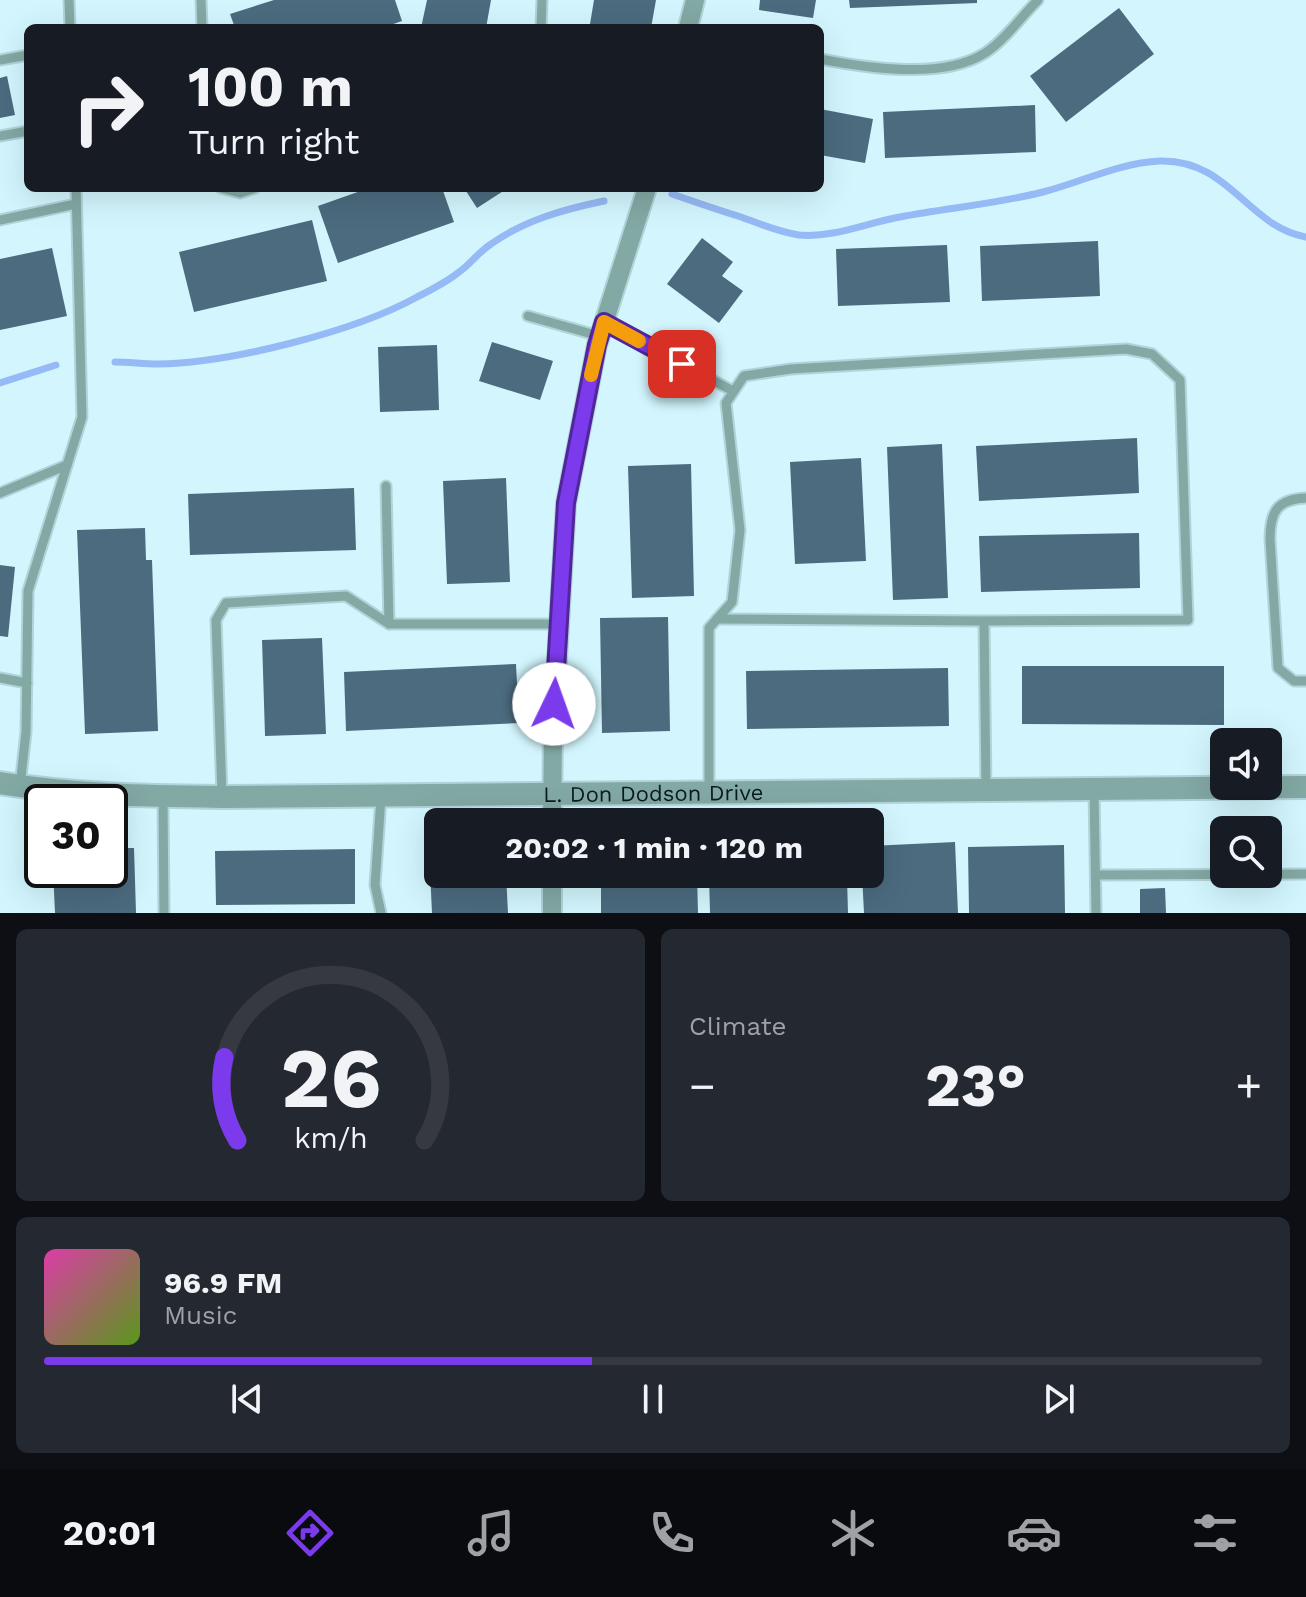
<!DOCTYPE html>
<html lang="en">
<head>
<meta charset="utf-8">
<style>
	:root { --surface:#171b24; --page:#242831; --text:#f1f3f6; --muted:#9ea1a6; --line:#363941; --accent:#7c3aed }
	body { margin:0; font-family:"Work Sans",sans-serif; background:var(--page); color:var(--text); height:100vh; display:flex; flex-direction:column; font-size:30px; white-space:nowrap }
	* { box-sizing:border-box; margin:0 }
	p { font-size:26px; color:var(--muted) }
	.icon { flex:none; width:44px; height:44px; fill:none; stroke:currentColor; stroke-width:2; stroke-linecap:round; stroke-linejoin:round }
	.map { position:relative; height:913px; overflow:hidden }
	.drawer { display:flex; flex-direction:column; gap:16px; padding:16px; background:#0d0f14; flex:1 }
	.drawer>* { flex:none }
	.hud { position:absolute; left:24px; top:24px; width:800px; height:168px; border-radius:12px; box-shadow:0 8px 32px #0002; background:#171b24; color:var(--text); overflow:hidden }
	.tools { position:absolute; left:1210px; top:728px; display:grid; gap:16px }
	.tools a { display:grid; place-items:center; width:72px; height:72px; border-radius:12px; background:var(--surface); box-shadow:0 8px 32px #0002; font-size:40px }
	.speed { position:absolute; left:24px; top:784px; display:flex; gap:16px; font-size:40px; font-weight:700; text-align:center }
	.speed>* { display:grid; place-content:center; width:104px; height:104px; border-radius:50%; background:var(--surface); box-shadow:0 8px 32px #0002; line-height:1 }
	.speed .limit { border:4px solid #111; border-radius:12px; background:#fff; color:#111 }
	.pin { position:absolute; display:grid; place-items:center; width:68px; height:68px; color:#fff; margin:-34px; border-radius:16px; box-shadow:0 4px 12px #0006 }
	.me { position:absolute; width:88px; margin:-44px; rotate:3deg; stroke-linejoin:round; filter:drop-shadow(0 0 6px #0008) }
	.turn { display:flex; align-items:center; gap:28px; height:168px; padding:0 32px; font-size:36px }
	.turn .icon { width:104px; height:104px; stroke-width:2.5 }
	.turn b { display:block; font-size:56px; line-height:68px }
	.big { font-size:60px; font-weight:700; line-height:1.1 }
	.drawer .card { flex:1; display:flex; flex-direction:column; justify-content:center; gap:12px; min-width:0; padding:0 28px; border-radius:12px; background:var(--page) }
	.drawer .dial { align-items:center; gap:0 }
	.dial svg { height:208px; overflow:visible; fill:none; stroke:var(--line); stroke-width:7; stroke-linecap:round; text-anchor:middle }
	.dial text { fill:var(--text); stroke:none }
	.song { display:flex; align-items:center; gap:24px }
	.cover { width:96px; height:96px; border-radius:12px; background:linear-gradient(135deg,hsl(320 70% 55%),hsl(90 70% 35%)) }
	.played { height:8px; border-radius:4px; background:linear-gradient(90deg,var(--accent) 45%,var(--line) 45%) }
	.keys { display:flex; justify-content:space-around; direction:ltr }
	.heat { display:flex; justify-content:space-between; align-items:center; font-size:44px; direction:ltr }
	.drawer .tiles { flex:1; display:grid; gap:16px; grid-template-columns:1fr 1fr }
	.card:last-child { grid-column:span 2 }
	.trip { position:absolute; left:424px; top:808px; width:460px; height:80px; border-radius:12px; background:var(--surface); box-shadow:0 8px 32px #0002; font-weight:700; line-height:80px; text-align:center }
	.dock { display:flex; height:128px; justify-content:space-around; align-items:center; background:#090b0e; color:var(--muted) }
	.dock .icon { width:56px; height:56px }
	.dock .active { color:var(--accent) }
	.dock b { font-size:36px; color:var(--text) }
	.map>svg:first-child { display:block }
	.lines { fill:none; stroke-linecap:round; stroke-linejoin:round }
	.stream { stroke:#96baf5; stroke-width:7 }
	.building { fill:#4c6b7f }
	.service-casing { stroke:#b3d3da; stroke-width:13 }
	.minor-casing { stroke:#b3d3da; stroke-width:22 }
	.tertiary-casing { stroke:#b3d3da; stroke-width:26 }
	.service { stroke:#83a9a5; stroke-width:9 }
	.minor { stroke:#83a9a5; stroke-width:18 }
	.tertiary { stroke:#83a9a5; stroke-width:22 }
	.route-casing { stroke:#51269a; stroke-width:20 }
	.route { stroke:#7c3aed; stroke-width:14 }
	.slow { stroke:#f59e0b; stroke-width:14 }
	.labels { text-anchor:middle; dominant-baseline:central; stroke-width:6; stroke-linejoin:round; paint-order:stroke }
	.street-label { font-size:22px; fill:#0a1b1f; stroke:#fff }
</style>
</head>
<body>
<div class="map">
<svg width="1306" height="913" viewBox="0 0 1306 913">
	<rect width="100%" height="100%" fill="#d3f6fe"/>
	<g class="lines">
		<!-- stream -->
		<g class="stream">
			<path d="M672 194C695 202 718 210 741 217 760 224 779 232 799 235 834 238 866 223 900 217 947 208 996 204 1043 192 1082 182 1118 163 1160 161 1229 159 1248 227 1306 237"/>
			<path d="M115 362C129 362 144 364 158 364 229 363 354 332 417 297 431 290 447 282 459 272 470 264 479 252 491 244 525 220 565 209 604 201"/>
			<polyline points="0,383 56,365"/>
		</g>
	</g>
	<!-- building -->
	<g class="building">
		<polygon points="274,0 395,0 402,21 382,28 235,28 230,14"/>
		<polygon points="427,0 491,0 486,28 421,28"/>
		<polygon points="594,0 656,0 651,28 615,28 590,24"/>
		<polygon points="760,0 816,0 813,18 759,10"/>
		<polygon points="849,0 977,0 977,3 850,8"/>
		<polygon points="1119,8 1154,54 1066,122 1030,76"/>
		<polygon points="7,76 15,115 0,118 0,78"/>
		<polygon points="1035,105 1036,152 885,158 883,112"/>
		<polygon points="820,109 873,119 865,163 820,155"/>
		<polygon points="369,188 442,188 454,222 338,263 318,206"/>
		<polygon points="464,188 508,188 477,208"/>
		<polygon points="312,220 327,281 194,312 179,252"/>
		<polygon points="702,238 733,262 722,276 743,291 719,323 667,284"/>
		<polygon points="1098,241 1100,296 982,301 980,246"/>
		<polygon points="947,245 950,302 838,306 836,249"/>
		<polygon points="52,248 67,316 0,330 0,259"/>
		<polygon points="492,342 553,361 540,400 479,381"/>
		<polygon points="437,345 439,410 380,412 378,347"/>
		<polygon points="1137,438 1139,493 979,501 976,446"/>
		<polygon points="942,444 948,598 893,600 887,447"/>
		<polygon points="861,458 866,561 795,564 790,462"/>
		<polygon points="691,464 694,596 632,598 628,466"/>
		<polygon points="506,478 510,582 447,584 443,481"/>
		<polygon points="354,488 356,550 190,555 188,494"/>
		<polygon points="145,528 146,560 152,560 158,731 85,734 77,530"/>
		<polygon points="1139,533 1140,588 981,592 979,536"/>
		<polygon points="0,565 15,567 8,637 0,636"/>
		<polygon points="668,617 670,731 602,733 600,618"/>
		<polygon points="322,638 326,734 265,736 262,640"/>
		<polygon points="516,664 519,723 346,731 344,672"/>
		<polygon points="1022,666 1224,666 1224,725 1022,724"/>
		<polygon points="948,668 949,726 747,729 746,671"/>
		<polygon points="955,842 958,913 864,913 862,874 870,874 870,846"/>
		<polygon points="1064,845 1065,913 969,913 968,847"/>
		<polygon points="110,848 134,848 136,913 55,913 53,870 110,870"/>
		<polygon points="355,849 355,904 216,905 215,851"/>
		<polygon points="438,849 438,874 506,874 508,913 432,913 429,850"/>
		<polygon points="601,874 697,874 698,913 601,913"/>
		<polygon points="709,874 817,874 818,879 847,878 848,913 710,913"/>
		<polygon points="1165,888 1166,913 1140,913 1140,889"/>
	</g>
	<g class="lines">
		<defs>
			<g id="service">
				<polyline points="69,0 70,28"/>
				<polyline points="201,0 202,28"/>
				<polyline points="541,28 542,0"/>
				<path d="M820 59C867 68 943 80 985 53 1004 41 1021 17 1038 0"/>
				<polyline points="0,60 28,55"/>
				<polyline points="0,136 28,131"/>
				<polyline points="221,188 240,193 255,188"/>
				<polyline points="0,220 76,204"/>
				<polyline points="528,316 599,336"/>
				<polyline points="604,322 733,391"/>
				<polyline points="386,486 389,624"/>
				<polyline points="0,493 67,465"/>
				<path d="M1306 498C1277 499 1270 512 1270 539L1278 668 1294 681H1306"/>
				<polyline points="717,619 984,621"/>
				<polyline points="0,678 27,683"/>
				<polyline points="20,786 26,732 28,591 82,417 76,188"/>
				<polyline points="1094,789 1096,913"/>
				<polyline points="709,792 709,628 732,602 740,530 726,403 744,376 791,369 1126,349 1152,354 1180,380 1188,620 984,621 986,790"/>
				<polyline points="222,796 216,620 226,603 346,596 389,624 559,624"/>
				<polyline points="163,797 164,913"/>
				<polyline points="381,797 375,885 381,913"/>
				<polyline points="1096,875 1306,874"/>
			</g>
			<g id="minor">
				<polyline points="688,28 695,0"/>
				<polyline points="552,822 553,730 566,503 597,345 647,188"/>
				<polyline points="552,874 552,913"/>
			</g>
			<g id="tertiary">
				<path id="s1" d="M0 783C74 795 147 796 222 797L1306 787"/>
			</g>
		</defs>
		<!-- service casing -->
		<use href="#service" class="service-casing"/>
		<!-- minor casing -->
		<use href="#minor" class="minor-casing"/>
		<!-- tertiary casing -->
		<use href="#tertiary" class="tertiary-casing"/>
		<!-- service -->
		<use href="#service" class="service"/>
		<!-- minor -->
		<use href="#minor" class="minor"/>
		<!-- tertiary -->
		<use href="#tertiary" class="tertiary"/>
	</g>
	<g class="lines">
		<defs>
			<polyline id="route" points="554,704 566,503 597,345 604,322 682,364"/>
		</defs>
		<!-- route casing -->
		<use href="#route" class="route-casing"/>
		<!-- route -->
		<use href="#route" class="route"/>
		<!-- slow -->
		<polyline class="slow" points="591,375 604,322 639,341"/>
	</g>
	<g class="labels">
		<!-- street labels -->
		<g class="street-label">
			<text stroke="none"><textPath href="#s1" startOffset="654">L. Don Dodson Drive</textPath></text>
		</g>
	</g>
</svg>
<div class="tools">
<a><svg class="icon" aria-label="sound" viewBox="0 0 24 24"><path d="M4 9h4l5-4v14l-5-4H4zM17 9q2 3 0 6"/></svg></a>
<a><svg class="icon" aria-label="search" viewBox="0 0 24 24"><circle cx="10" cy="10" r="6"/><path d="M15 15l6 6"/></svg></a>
</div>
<div class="speed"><div class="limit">30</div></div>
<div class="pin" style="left:682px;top:364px;background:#d93025"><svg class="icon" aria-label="arrive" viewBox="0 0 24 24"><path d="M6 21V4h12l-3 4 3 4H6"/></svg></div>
<svg class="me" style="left:554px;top:704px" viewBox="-20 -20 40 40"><circle r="19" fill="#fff"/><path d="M0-13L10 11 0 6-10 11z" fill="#7c3aed"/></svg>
<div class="trip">20:02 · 1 min · 120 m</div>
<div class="hud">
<div class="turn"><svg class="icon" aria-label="right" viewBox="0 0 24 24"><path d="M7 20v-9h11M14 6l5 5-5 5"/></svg><div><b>100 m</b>Turn right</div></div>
</div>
</div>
<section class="drawer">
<div class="tiles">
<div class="card dial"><svg viewBox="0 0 100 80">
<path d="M14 69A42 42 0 1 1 86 69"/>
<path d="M14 69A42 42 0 0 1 9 37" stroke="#7c3aed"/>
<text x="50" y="56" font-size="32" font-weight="700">26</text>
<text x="50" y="72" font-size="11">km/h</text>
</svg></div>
<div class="card"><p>Climate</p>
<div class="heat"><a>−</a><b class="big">23°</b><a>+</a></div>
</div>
<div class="card">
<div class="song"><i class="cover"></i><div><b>96.9 FM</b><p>Music</p></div></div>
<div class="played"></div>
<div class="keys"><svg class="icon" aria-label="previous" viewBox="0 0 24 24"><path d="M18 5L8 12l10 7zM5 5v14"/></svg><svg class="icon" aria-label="pause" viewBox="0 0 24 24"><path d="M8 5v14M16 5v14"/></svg><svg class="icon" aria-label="next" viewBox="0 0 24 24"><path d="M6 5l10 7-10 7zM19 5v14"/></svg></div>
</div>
</div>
</section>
<nav class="dock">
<b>20:01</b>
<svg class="icon active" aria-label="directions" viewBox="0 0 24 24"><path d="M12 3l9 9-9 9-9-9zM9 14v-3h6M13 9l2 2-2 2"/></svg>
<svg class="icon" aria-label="music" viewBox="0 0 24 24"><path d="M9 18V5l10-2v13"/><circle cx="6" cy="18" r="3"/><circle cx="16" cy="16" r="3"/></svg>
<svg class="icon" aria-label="phone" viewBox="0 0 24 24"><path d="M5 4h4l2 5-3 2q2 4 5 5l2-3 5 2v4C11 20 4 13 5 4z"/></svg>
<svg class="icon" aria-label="climate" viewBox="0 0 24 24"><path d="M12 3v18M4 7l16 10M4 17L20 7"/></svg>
<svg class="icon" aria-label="car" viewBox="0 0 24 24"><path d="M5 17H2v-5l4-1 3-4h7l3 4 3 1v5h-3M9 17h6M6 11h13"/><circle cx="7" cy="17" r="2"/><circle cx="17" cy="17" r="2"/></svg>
<svg class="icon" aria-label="filters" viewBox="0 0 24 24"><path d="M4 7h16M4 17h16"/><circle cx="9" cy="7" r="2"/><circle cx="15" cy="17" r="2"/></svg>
</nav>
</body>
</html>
